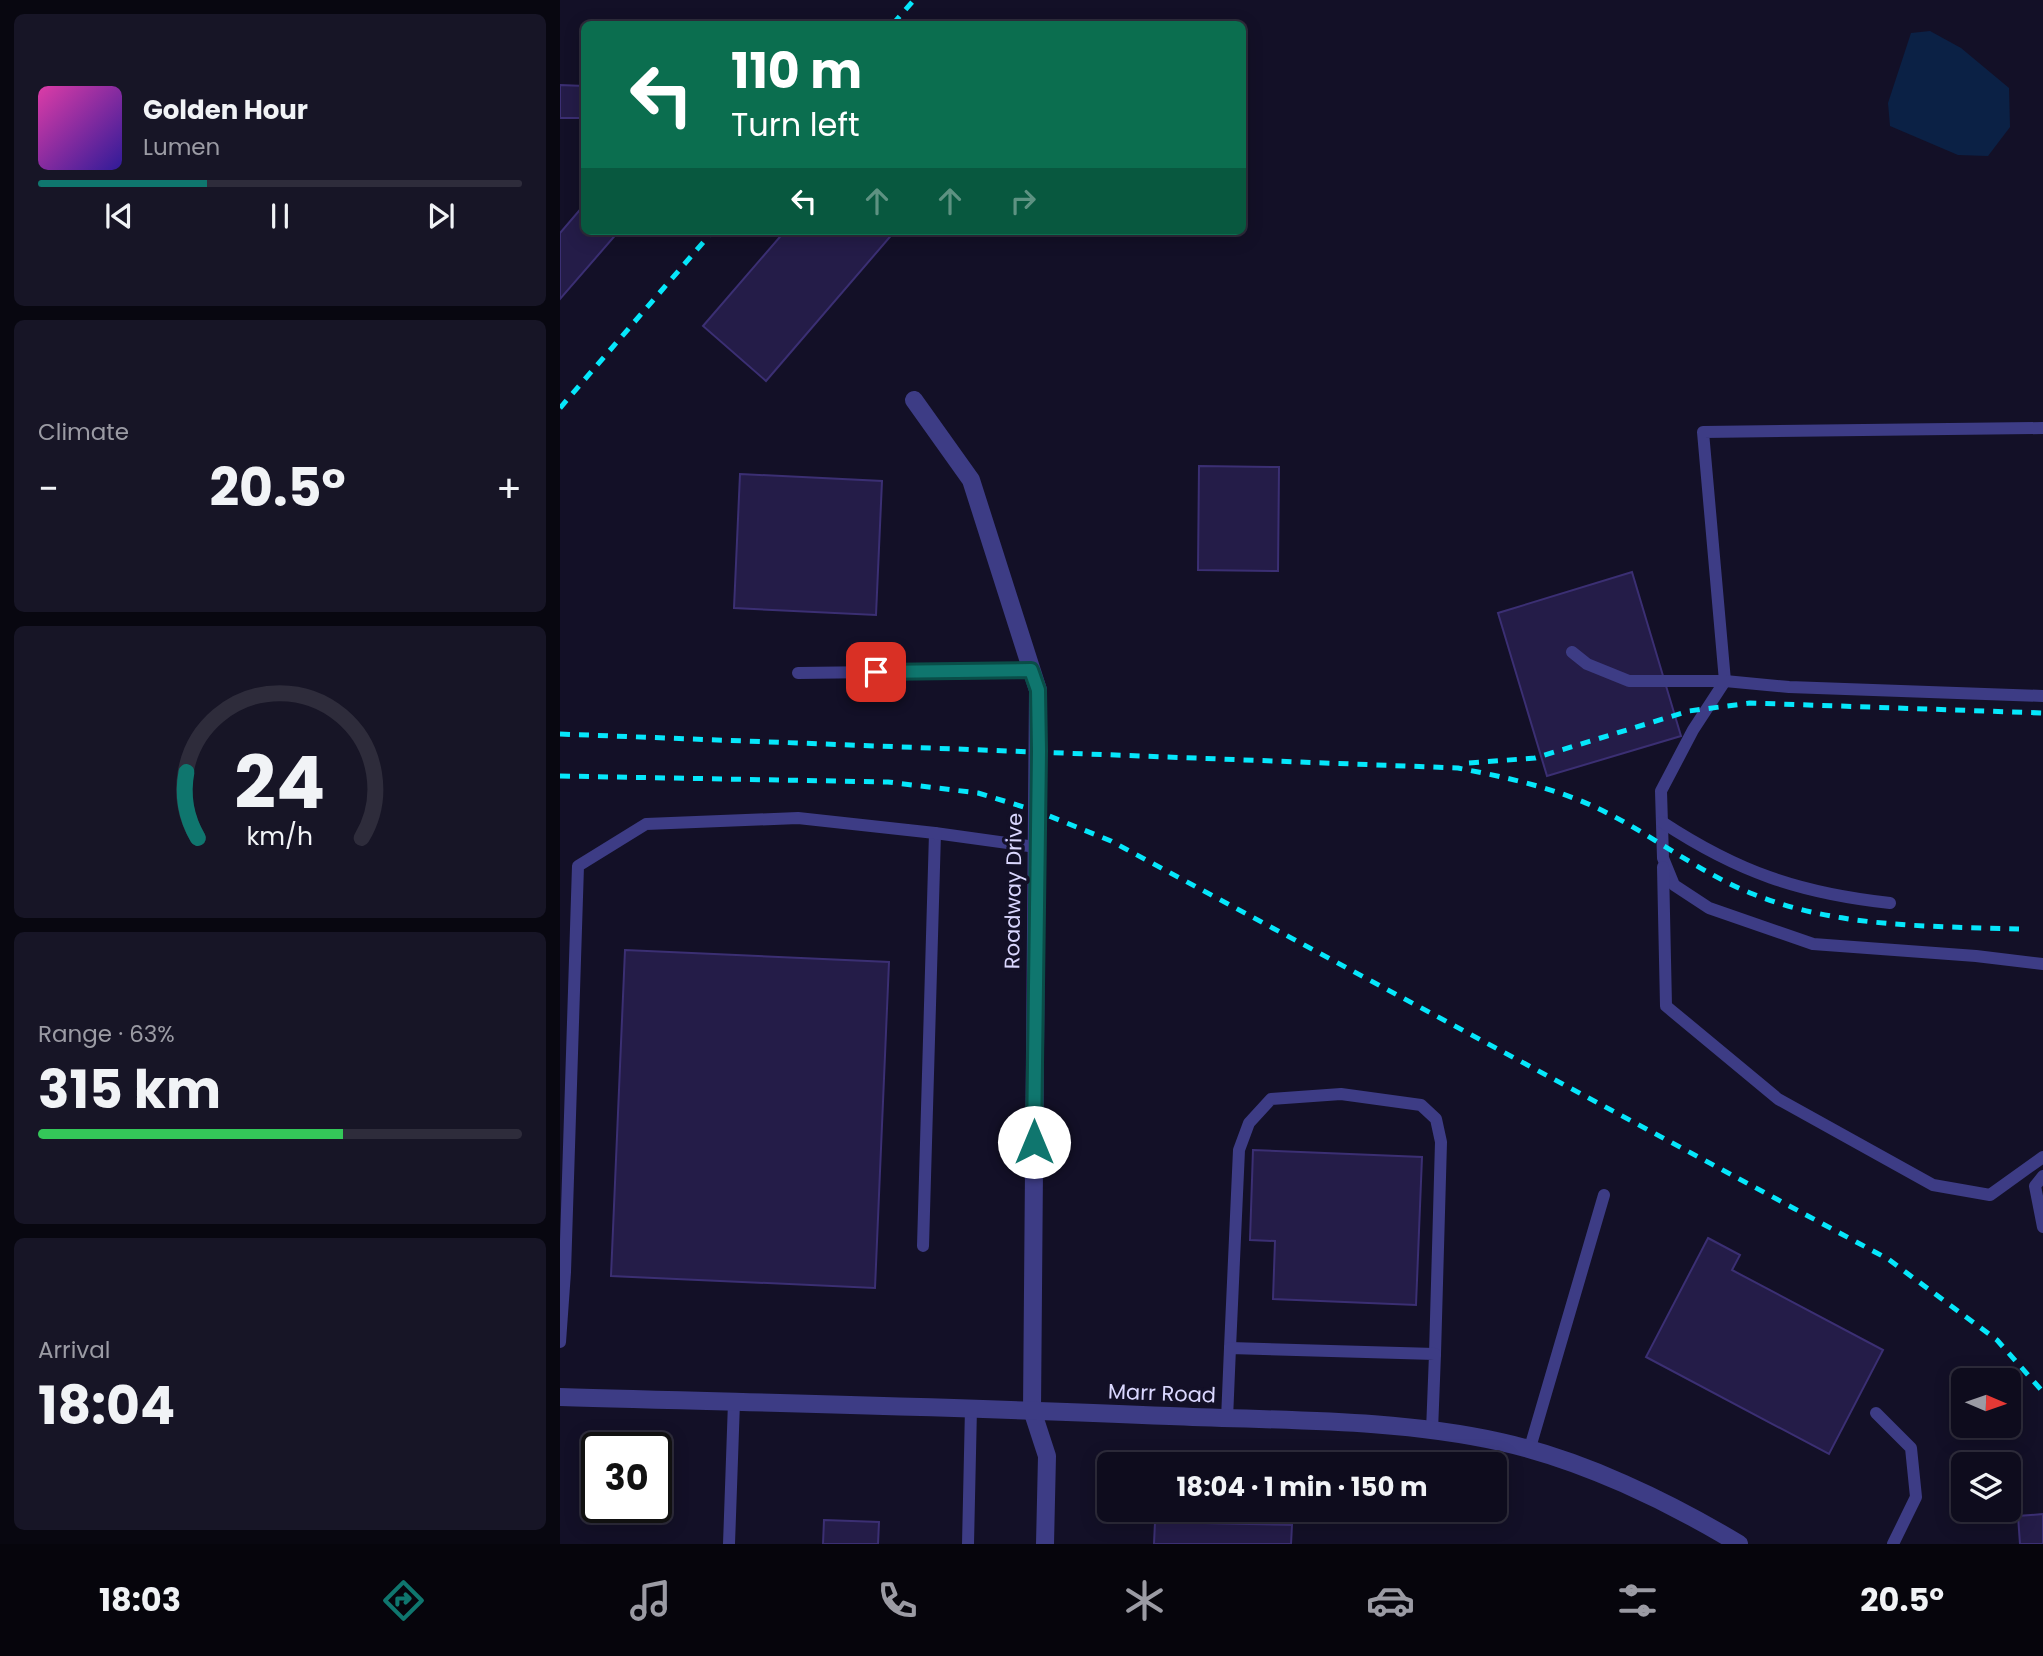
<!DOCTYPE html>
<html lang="en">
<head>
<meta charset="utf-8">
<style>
	:root { --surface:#0e0c1d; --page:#171526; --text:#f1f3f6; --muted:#9b9ba4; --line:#2e2c3b; --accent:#0f766e }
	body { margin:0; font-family:Poppins,sans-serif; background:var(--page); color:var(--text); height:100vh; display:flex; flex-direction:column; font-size:26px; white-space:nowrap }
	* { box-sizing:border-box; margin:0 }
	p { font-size:23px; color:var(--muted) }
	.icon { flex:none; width:38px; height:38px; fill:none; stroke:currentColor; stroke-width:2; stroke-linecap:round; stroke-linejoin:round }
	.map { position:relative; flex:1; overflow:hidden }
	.panel { display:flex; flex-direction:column; gap:14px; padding:14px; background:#080710; width:560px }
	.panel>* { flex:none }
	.guide { position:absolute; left:21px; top:21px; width:665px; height:214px; border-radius:10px; box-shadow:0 4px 18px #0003,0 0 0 2px var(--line); background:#0b6e4f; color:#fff; overflow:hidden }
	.needle { width:46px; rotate:92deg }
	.buttons { position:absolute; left:1391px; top:1368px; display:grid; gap:14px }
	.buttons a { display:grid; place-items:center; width:70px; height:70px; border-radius:10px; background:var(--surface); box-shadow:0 4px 18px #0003,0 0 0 2px var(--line); font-size:35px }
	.speed { position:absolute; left:21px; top:1432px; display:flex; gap:14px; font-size:35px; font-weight:700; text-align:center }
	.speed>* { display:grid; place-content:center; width:91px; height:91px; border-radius:50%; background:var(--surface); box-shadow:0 4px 18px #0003,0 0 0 2px var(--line); line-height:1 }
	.speed .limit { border:4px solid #111; border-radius:10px; background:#fff; color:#111 }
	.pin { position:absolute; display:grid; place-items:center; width:60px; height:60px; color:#fff; margin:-30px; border-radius:14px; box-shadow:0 4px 10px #0006 }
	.me { position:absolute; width:77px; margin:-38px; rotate:0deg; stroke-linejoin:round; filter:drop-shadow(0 0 5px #0008) }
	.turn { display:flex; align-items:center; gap:24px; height:147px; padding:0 35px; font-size:32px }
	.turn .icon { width:91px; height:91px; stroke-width:2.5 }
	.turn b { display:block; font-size:49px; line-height:60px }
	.lanes { display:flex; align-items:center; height:66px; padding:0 35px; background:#0003; justify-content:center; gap:35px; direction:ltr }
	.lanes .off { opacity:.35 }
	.big { font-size:52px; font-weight:700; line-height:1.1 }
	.panel .widget { flex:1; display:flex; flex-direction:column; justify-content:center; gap:10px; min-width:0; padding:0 24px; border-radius:10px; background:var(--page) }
	.panel .dial { align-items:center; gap:0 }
	.dial svg { height:182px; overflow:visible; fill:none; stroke:var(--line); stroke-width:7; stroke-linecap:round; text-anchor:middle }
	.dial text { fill:var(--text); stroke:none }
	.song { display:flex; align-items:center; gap:21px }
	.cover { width:84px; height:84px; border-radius:10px; background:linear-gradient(135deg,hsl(320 70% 55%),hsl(250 70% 35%)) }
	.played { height:7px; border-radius:4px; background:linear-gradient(90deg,var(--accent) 35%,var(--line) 35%) }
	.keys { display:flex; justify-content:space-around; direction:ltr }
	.heat { display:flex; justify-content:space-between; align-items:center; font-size:38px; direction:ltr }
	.charge { height:10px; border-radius:5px; background:linear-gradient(90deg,#34c759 63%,var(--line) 0) }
	.trip { position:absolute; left:537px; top:1452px; width:410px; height:70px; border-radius:10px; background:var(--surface); box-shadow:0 4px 18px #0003,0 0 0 2px var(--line); font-weight:700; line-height:70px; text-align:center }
	.dock { display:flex; height:112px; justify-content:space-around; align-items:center; background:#06050c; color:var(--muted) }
	.dock .icon { width:49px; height:49px }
	.dock .on { color:var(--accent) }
	.dock b { font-size:32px; color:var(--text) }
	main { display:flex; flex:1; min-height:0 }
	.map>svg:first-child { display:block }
	.water { fill:#0b2145 }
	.building { fill:#241c48; stroke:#3b2f73; stroke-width:2 }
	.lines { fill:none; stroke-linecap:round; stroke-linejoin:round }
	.service { stroke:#3d3c85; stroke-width:12 }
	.minor { stroke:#3d3c85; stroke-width:18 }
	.tertiary { stroke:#3d3c85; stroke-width:18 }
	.rail { stroke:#06e7fb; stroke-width:5; stroke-dasharray:10 9; stroke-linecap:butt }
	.route-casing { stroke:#0a4d48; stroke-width:18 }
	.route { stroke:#0f766e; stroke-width:12 }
	.labels { text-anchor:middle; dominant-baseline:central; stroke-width:7; stroke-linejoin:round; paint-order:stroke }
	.street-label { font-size:21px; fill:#dad7fe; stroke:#131027 }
</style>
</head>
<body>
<main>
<section class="panel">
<div class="widget">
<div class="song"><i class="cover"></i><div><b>Golden Hour</b><p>Lumen</p></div></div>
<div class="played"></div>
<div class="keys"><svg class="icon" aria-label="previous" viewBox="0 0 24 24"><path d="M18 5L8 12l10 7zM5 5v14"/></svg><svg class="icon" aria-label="pause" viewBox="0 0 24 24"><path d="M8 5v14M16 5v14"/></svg><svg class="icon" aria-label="next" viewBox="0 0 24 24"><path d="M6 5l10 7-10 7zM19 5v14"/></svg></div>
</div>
<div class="widget"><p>Climate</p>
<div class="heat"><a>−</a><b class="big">20.5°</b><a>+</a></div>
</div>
<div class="widget dial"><svg viewBox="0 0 100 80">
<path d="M14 69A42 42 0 1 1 86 69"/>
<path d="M14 69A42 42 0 0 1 9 40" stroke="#0f766e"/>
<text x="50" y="56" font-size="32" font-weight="700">24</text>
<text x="50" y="72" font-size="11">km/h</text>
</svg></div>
<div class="widget"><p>Range · 63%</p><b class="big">315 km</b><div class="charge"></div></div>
<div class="widget"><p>Arrival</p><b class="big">18:04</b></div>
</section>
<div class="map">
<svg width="1483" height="1544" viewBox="0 0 1483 1544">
	<rect width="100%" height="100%" fill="#131027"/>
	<!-- water -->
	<polygon class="water" points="1370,31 1401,48 1449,88 1450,127 1428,156 1398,155 1330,126 1328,103 1351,33"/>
	<!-- building -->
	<g class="building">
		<polygon points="0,85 24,86 24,118 0,118"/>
		<polygon points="24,205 24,231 59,231 0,299 0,233"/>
		<polygon points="225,231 335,231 206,381 143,326"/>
		<polygon points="639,466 719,467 718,571 638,570"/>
		<polygon points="180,474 322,481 316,615 174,608"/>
		<polygon points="1072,572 1121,736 987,776 938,613"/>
		<polygon points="65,950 329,962 315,1288 51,1276"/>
		<polygon points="693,1150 862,1157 856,1305 713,1299 715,1241 690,1240"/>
		<polygon points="1148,1238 1180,1255 1172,1270 1323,1350 1269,1454 1086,1357"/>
		<polygon points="1483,1514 1483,1544 1460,1544 1458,1516"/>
		<polygon points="264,1520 319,1522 318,1544 263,1544"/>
		<polygon points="595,1522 732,1525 731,1544 594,1544"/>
	</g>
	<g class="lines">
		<!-- service -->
		<g class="service">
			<polyline points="1483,428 1143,432 1165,681 1133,730 1101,791 1103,858 1114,885 1149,908 1253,944 1416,956 1483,964"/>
			<polyline points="1012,652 1027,664 1069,681 1165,681 1229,687 1483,696"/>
			<polyline points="238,673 471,670"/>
			<path d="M1102 822C1178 872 1239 893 1330 903"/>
			<polyline points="1103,867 1106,1006 1218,1099 1373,1185 1430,1195 1483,1157"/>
			<polyline points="1483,1176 1475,1186 1483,1227"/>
			<polyline points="363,1246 375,833"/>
			<polyline points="0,1342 5,1272 18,866 86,824 238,818 375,833 476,847"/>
			<polyline points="670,1348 679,1150 689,1123 711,1099 781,1094 861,1105 876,1119 881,1142 875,1354"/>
			<polyline points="1316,1413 1351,1448 1356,1497 1333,1544"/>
			<polyline points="667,1419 670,1348 875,1354 872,1431"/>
			<polyline points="969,1451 1044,1195"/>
			<polyline points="169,1544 174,1402"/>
			<polyline points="408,1544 411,1408"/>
		</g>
		<!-- minor -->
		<polyline class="minor" points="354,400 411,480 478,690 472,1410 487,1456 485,1544"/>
		<!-- tertiary -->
		<path class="tertiary" d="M0 1397C203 1403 407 1407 610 1416 720 1421 833 1418 941 1442 1022 1460 1108 1501 1179 1544"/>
		<!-- rail -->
		<g class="rail">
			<polyline points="333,24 354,0"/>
			<polyline points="0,408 153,231"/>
			<path d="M0 734 898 768C944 777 992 787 1035 807 1089 832 1137 872 1193 894 1278 928 1369 926 1459 929"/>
			<polyline points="909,763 975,758 1129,711 1190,703 1483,713"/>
			<polyline points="0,776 328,782 418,793 477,811 551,841 1328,1259 1437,1340 1483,1392"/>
		</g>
	</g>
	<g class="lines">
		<defs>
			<polyline id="route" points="316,672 471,670 478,690 479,751 474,1142"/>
		</defs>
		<!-- route casing -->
		<use href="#route" class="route-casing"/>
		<!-- route -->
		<use href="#route" class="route"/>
	</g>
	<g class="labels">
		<!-- street labels -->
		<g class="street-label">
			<text transform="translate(453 891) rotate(-89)">Roadway Drive</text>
			<text transform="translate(602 1393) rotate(2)">Marr Road</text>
		</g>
	</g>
</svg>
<div class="buttons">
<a><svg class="needle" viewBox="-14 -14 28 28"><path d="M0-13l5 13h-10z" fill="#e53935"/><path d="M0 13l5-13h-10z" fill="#9b9ba4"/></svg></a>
<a><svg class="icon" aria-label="layers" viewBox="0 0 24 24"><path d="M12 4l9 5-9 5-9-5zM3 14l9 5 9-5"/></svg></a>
</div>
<div class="speed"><div class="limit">30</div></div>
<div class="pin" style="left:316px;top:672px;background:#d93025"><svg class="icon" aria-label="arrive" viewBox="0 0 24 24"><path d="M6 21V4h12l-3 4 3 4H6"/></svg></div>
<svg class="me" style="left:474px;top:1142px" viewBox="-20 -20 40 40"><circle r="19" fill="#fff"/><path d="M0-13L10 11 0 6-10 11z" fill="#0f766e"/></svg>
<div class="trip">18:04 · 1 min · 150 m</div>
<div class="guide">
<div class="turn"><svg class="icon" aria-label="left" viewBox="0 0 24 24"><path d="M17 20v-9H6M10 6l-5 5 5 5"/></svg><div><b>110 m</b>Turn left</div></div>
<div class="lanes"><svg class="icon" aria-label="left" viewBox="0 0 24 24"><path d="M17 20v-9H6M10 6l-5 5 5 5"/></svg><svg class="icon off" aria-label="ahead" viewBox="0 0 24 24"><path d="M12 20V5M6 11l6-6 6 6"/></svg><svg class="icon off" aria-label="ahead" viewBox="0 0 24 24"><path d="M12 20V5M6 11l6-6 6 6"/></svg><svg class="icon off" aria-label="right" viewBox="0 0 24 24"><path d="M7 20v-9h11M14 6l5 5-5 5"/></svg></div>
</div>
</div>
</main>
<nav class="dock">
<b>18:03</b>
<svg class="icon on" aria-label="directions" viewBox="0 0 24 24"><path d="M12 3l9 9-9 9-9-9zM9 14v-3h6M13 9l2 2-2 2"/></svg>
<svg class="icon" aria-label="music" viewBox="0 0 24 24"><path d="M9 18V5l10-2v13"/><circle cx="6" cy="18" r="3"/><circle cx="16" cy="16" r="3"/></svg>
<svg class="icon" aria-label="phone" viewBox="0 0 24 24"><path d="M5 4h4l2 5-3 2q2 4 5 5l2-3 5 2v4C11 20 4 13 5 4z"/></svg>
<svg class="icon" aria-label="climate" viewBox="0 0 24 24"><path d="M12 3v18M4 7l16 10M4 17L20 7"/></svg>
<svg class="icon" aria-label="car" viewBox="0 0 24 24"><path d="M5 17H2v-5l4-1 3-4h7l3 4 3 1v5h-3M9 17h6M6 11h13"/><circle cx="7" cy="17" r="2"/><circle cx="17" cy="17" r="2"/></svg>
<svg class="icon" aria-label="filters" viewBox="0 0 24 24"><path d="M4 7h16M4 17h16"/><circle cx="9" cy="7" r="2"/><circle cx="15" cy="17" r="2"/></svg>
<b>20.5°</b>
</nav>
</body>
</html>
